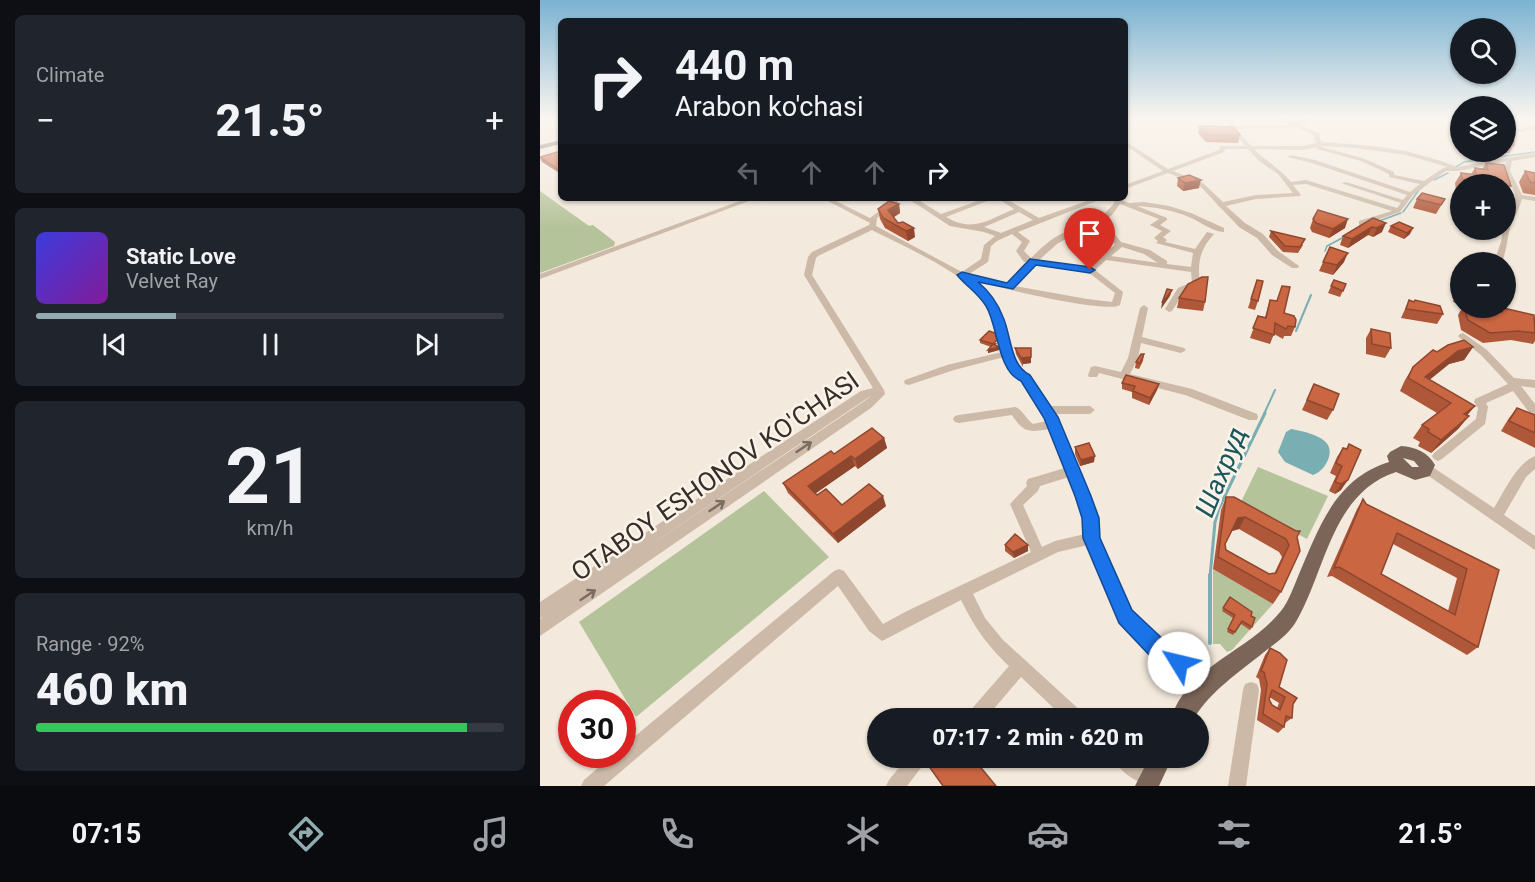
<!DOCTYPE html>
<html lang="en">
<head>
<meta charset="utf-8">
<style>
	:root { --surface:#171b24; --page:#20242c; --text:#f1f3f6; --muted:#9ea1a6; --line:#363941; --accent:#91acb1 }
	body { margin:0; font-family:Roboto,sans-serif; background:var(--page); color:var(--text); height:100vh; display:flex; flex-direction:column; font-size:22px; white-space:nowrap }
	* { box-sizing:border-box; margin:0 }
	p { font-size:20px; color:var(--muted) }
	.icon { flex:none; width:33px; height:33px; fill:none; stroke:currentColor; stroke-width:2; stroke-linecap:round; stroke-linejoin:round }
	.map { position:relative; flex:1; overflow:hidden }
	.panel { display:flex; flex-direction:column; gap:15px; padding:15px; background:#0d0f14; width:540px }
	.panel>* { flex:none }
	.top-card { position:absolute; left:18px; top:18px; width:570px; height:183px; border-radius:9px; box-shadow:0 2px 4px #0004; background:#171b24; color:var(--text); overflow:hidden }
	.buttons { position:absolute; left:910px; top:18px; display:grid; gap:12px }
	.buttons a { display:grid; place-items:center; width:66px; height:66px; border-radius:50%; background:var(--surface); box-shadow:0 2px 4px #0004; font-size:30px }
	.speed { position:absolute; left:18px; top:690px; display:flex; gap:12px; font-size:30px; font-weight:700; text-align:center }
	.speed>* { display:grid; place-content:center; width:78px; height:78px; border-radius:50%; background:var(--surface); box-shadow:0 2px 4px #0004; line-height:1 }
	.speed .limit { border:9px solid #d22; background:#fff; color:#111 }
	.pin { position:absolute; display:grid; place-items:center; width:51px; height:51px; color:#fff; margin:-62px -26px; border-radius:50% 50% 50% 0; rotate:-45deg; box-shadow:0 0 6px #0007 }
	.pin .icon { rotate:45deg }
	.me { position:absolute; width:66px; margin:-33px; rotate:306deg; stroke-linejoin:round; filter:drop-shadow(0 0 4px #0008) }
	.turn { display:flex; align-items:center; gap:21px; height:126px; padding:0 18px; font-size:27px }
	.turn .icon { width:78px; height:78px; stroke-width:2.5 }
	.turn b { display:block; font-size:42px; line-height:51px }
	.lanes { display:flex; align-items:center; height:57px; padding:0 18px; background:#0003; justify-content:center; gap:30px; direction:ltr }
	.lanes .off { opacity:.35 }
	.big { font-size:45px; font-weight:800; line-height:1.1 }
	.panel .card { flex:1; display:flex; flex-direction:column; justify-content:center; gap:9px; min-width:0; padding:0 21px; border-radius:9px; background:var(--page) }
	.panel .dial { align-items:center; gap:0 }
	.dial b { font-size:78px; line-height:1 }
	.song { display:flex; align-items:center; gap:18px }
	.cover { width:72px; height:72px; border-radius:9px; background:linear-gradient(135deg,hsl(240 70% 55%),hsl(290 70% 35%)) }
	.played { height:6px; border-radius:3px; background:linear-gradient(90deg,var(--accent) 30%,var(--line) 30%) }
	.keys { display:flex; justify-content:space-around; direction:ltr }
	.heat { display:flex; justify-content:space-between; align-items:center; font-size:33px; direction:ltr }
	.charge { height:9px; border-radius:4px; background:linear-gradient(90deg,#34c759 92%,var(--line) 0) }
	.trip { position:absolute; left:327px; top:708px; width:342px; height:60px; border-radius:30px; background:var(--surface); box-shadow:0 2px 4px #0004; font-weight:800; line-height:60px; text-align:center }
	.menu { display:flex; height:96px; justify-content:space-around; align-items:center; background:#090b0e; color:var(--muted) }
	.menu .icon { width:42px; height:42px }
	.menu .current { color:var(--accent) }
	.menu b { font-size:27px; color:var(--text) }
	main { display:flex; flex:1; min-height:0 }
	.map>svg:first-child { display:block }
	.green { fill:#b5c39b }
	.water { fill:#79aeb2 }
	.lines { fill:none; stroke-linecap:round; stroke-linejoin:round }
	.stream-far3 { stroke:#79aeb2; stroke-width:1.5 }
	.stream-far2 { stroke:#79aeb2; stroke-width:2 }
	.stream-far1 { stroke:#79aeb2; stroke-width:3 }
	.stream { stroke:#79aeb2; stroke-width:4 }
	.minor { fill:#ccb9a7; fill-rule:evenodd }
	.major { fill:#7b6558; fill-rule:evenodd }
	.wall { fill:#af5839; fill-rule:evenodd }
	.shaded-wall { fill:#8e472e }
	.building { fill:#cb6642; stroke:#8e472e; stroke-width:1.5; fill-rule:evenodd }
	.oneway { stroke:#7b6c61 }
	.route { fill:#1a73e8; stroke:#114b97; stroke-width:1.5 }
	.labels { text-anchor:middle; dominant-baseline:central; stroke-width:5; stroke-linejoin:round; paint-order:stroke }
	.near-street-label { font-size:26px; fill:#382d28; stroke:#faf3e9 }
	.near-water-label { font-size:27px; font-style:italic; fill:#1b565c; stroke:#faf3e9 }
</style>
</head>
<body>
<main>
<section class="panel">
<div class="card"><p>Climate</p>
<div class="heat"><a>−</a><b class="big">21.5°</b><a>+</a></div>
</div>
<div class="card">
<div class="song"><i class="cover"></i><div><b>Static Love</b><p>Velvet Ray</p></div></div>
<div class="played"></div>
<div class="keys"><svg class="icon" aria-label="previous" viewBox="0 0 24 24"><path d="M18 5L8 12l10 7zM5 5v14"/></svg><svg class="icon" aria-label="pause" viewBox="0 0 24 24"><path d="M8 5v14M16 5v14"/></svg><svg class="icon" aria-label="next" viewBox="0 0 24 24"><path d="M6 5l10 7-10 7zM19 5v14"/></svg></div>
</div>
<div class="card dial"><b>21</b><p>km/h</p></div>
<div class="card"><p>Range · 92%</p><b class="big">460 km</b><div class="charge"></div></div>
</section>
<div class="map">
<svg width="995" height="786" viewBox="0 0 995 786">
	<rect width="100%" height="100%" fill="#f3e9dc"/>
	<!-- green -->
	<g class="green">
		<polygon points="0,191 49,226 53,225 75,242 74,246 0,273"/>
		<polygon points="718,467 788,496 767,539 700,504"/>
		<polygon points="224,491 289,557 96,717 39,622"/>
		<polygon points="673,569 733,604 692,650 687,652 680,644 673,644"/>
	</g>
	<!-- water -->
	<path class="water" d="M751 429C766 432 795 437 789 457 786 466 781 472 773 475L745 462 738 452 746 432Z"/>
	<g class="lines">
		<!-- stream-far3 -->
		<g class="stream-far3">
			<polyline points="916,167 924,162 994,152"/>
			<polyline points="894,180 908,173"/>
			<polyline points="863,212 879,190"/>
			<polyline points="839,221 861,213"/>
			<polyline points="785,251 787,246 804,237"/>
		</g>
		<!-- stream-far2 -->
		<g class="stream-far2">
			<polyline points="756,331 771,295"/>
			<polyline points="724,414 735,390"/>
		</g>
		<!-- stream-far1 -->
		<polyline class="stream-far1" points="670,577 675,522 679,508 725,413"/>
		<!-- stream -->
		<polyline class="stream" points="670,643 670,575"/>
		<!-- minor -->
		<g class="minor">
			<path d="M684 117H689L694 126 751 125 737 117H743L754 122 771 117H778L759 124 780 134V140L783 142 832 146 866 151 901 161 917 167 995 153V157L972 161 970 171 982 195 995 197V201L982 199C979 210 973 219 970 228 967 240 967 249 962 262H954L961 242 963 230H966C966 218 976 209 975 198 975 184 962 180 966 162L918 171H906L873 195 860 212 822 225H819V221L852 211 766 184 753 185 761 195 760 196 716 199 686 206 705 223 723 234 738 251 759 266 758 268H752L732 255 717 238 699 227 680 207 678 206 677 204 659 185 628 173 585 189V185L623 171 585 145V141L628 169 679 150 680 146H705ZM757 127 775 136 774 140 777 143 763 146H711L696 129ZM779 146 776 148 777 149 821 161 849 174V177L880 184 870 192 775 160 751 155 748 157 772 163 867 195 863 200 806 182 801 183 861 203 857 208 766 180 751 182C740 169 726 161 714 149L763 150 781 146 815 148 866 155 908 167 903 168 884 181 854 175V172L825 159ZM685 149H708L719 161 738 174 753 193 716 195 683 202 663 183 633 171 684 152Z"/>
			<polygon points="995,125 995,129 980,132 977,130"/>
			<polygon points="208,198 217,198 0,279 0,274"/>
			<path d="M282 198H290L330 218 356 198H363L337 218 336 226 422 272 441 259 444 245 455 236 444 232 410 226 367 198H375L401 214 446 198H455L406 217C433 233 448 220 474 209L457 198H465L499 218 555 198H564L478 232 490 241 484 251 491 258C512 238 523 227 553 229 556 219 568 212 575 202L566 198H575L589 203 604 202 629 206 651 213 684 228V232C673 232 659 221 649 217 632 210 615 207 597 206L627 218V220L620 225 631 231 623 237 627 240 625 242 655 249 667 232 674 234C660 249 657 263 660 283L644 292 632 311 629 312 625 309 638 288 652 282 651 272 566 260 555 270 583 292 580 305C568 314 456 287 435 281L446 291 456 306 477 365 489 376 509 406H550L555 410 550 414H515L557 518 559 538 591 611 625 643 656 664 658 670 656 676 650 678 644 676 613 655 581 621 548 545 518 552 433 594 445 618 463 640 542 712 544 718H524L481 677 446 718H427L429 712 469 666C446 644 435 628 421 600L342 641 329 631 298 586 64 786H41L44 780 74 754H82V747L294 571 299 569 304 571 343 624 367 611 491 552 470 504 487 486 486 483 488 479 525 468 510 429C490 432 484 434 472 415L419 423 415 422 413 419 415 416 419 415 475 407C482 409 486 419 493 424L507 421C502 410 490 389 481 380 474 373 469 367 464 357L414 370 369 385 365 384 364 382 365 380 407 365 462 352C457 336 455 317 446 303 428 274 363 246 332 230L278 256 276 258 272 275 344 390 345 394 331 408 0 636V619L3 617 0 618V602L321 391 333 388 264 275 268 257 272 252 329 225 330 223ZM580 204 619 219 610 225 622 231 614 238 618 241 616 243 653 253 651 267 627 264V261L610 250 581 242 572 231 560 229 561 224 572 215ZM479 212 493 220 461 233 444 227ZM536 233C550 232 568 229 575 245L548 267 499 260 517 244ZM472 234 482 242 476 251 484 262H487L466 284 429 274 448 262 451 246 457 241ZM582 247 604 254 618 263 571 256ZM495 264 548 272 575 293 572 302 547 299 474 286ZM331 396 323 402 82 564 329 397ZM529 477 545 518V534L515 541 502 547 483 505 498 491 500 486Z"/>
			<polygon points="604,305 608,308 602,337 644,348 646,350 641,353 601,343 598,358 590,374 652,389 717,414 718,417 717,420 709,420 645,395 559,373 557,377 549,377 548,375 551,367 555,366 581,372 588,358 600,308"/>
			<polygon points="923,333 947,350 974,378 995,380 995,388 981,386 995,404 995,416 991,415 973,391 946,403 948,407 945,424 902,459 898,461 894,459 892,456 894,453 936,419 938,408 934,402 935,399 968,384 941,355 920,338 918,336 920,334"/>
			<path d="M995 456V469L986 477 964 515 995 536V550L883 472 881 469 883 466 887 464 891 466 954 508C964 492 976 464 995 456Z"/>
			<polygon points="711,682 717,684 719,690 706,786 688,786 703,690 705,684"/>
			<polygon points="367,758 387,758 384,764 367,786 346,786 349,780"/>
			<path d="M573 758C589 756 604 757 611 774L608 780 602 783C591 779 578 769 573 758Z"/>
		</g>
		<!-- major -->
		<g class="major">
			<polygon points="21,140 21,144 0,149 0,145"/>
			<path d="M861 446C875 447 888 452 895 465L890 476 875 480 856 472C792 493 786 569 757 620 750 633 736 643 724 652 698 673 672 690 654 718H631C648 666 709 651 741 611 749 601 754 586 759 574 780 526 795 479 849 462L847 456 850 452ZM863 458 874 461 879 467H872Z"/>
			<polygon points="609,758 632,758 619,786 595,786"/>
		</g>
	</g>
	<!-- wall -->
	<g class="wall">
		<polygon points="659,126 700,135 698,143 666,142 658,133"/>
		<polygon points="966,139 974,145 969,153 936,152 966,152"/>
		<polygon points="21,151 21,174 2,162 0,158 0,157"/>
		<polygon points="946,163 971,186 966,194 966,184 921,184 921,191 916,190 915,183 921,173 931,174 935,168 942,169"/>
		<polygon points="985,171 995,173 995,195 983,193 979,182"/>
		<polygon points="638,178 659,188 643,191 637,186"/>
		<polygon points="877,199 905,199 896,214 873,208"/>
		<polygon points="359,204 360,213 353,217 358,223 375,237 368,241 345,228 340,219 338,209"/>
		<polygon points="833,218 842,232 833,237 828,235 808,248 800,245 803,236"/>
		<polygon points="773,219 805,228 789,238 772,232 770,228"/>
		<polygon points="851,226 870,234 864,239 848,232"/>
		<polygon points="731,231 763,245 758,253 743,252 729,237"/>
		<polygon points="790,247 804,262 793,275 779,271"/>
		<polygon points="717,280 718,301 715,310 708,308"/>
		<polygon points="794,280 806,284 800,297 788,293"/>
		<polygon points="921,284 921,304 913,302 917,290"/>
		<polygon points="639,298 665,302 663,311 637,308"/>
		<polygon points="730,300 744,313 755,327 751,336 744,336 743,339 734,334 730,344 710,338 718,316 725,317"/>
		<polygon points="869,300 903,314 897,324 861,318"/>
		<polygon points="922,308 936,308 942,314 948,313 950,310 960,312 963,308 995,322 995,341 993,344 971,340 943,343 921,330 918,315"/>
		<polygon points="831,329 851,348 845,358 826,354 826,338"/>
		<polygon points="440,340 457,343 456,345 459,350 448,353 448,350 451,347 440,343"/>
		<polygon points="933,347 924,360 909,364 889,380 935,406 927,415 929,416 918,429 891,453 878,446 880,442 873,438 882,425 897,413 860,391 865,380 873,367 897,352"/>
		<polygon points="475,348 491,348 491,363 483,364 483,367 476,354"/>
		<polygon points="604,354 603,361 599,369 595,368 596,362"/>
		<polygon points="582,383 619,384 617,390 609,405 592,398 592,392 582,389"/>
		<polygon points="774,384 793,410 787,420 762,410"/>
		<polygon points="977,408 995,415 995,448 961,431 969,418"/>
		<polygon points="344,438 347,448 318,469 315,466 275,493 277,495 302,505 346,506 298,543 248,493 243,483 294,454"/>
		<polygon points="809,444 801,490 795,494 789,491 796,476 790,473 797,457 803,448 806,449"/>
		<polygon points="535,447 554,462 540,466 535,454"/>
		<path d="M686 497 757 537 741 592 733 604 673 569 681 510ZM699 529 739 552 742 557 734 574H729L686 550 685 545 692 531Z"/>
		<path d="M823 499 826 504 959 570 938 647 927 655 792 576 787 577 817 509ZM853 544 917 578 908 611 841 574Z"/>
		<polygon points="465,545 488,545 488,551 474,558 465,551"/>
		<polygon points="690,597 711,616 712,627 710,630 701,624 693,635 687,632 693,618 682,611"/>
		<path d="M730 648 739 687 753 704 752 718 745 723 744 727 738 733 717 720 721 690 719 679 716 677 725 655ZM729 697 739 703 737 708 732 705 729 699Z"/>
	</g>
	<!-- shaded-wall -->
	<g class="shaded-wall">
		<polygon points="661,180 659,188 643,191 645,183"/>
		<polygon points="359,204 360,213 350,220 348,210"/>
		<polygon points="808,219 805,228 789,238 793,229"/>
		<polygon points="846,223 842,232 833,237 837,228"/>
		<polygon points="832,227 828,235 808,248 812,239"/>
		<polygon points="374,228 375,237 368,241 366,231"/>
		<polygon points="873,228 870,234 864,239 867,233"/>
		<polygon points="808,253 804,262 793,275 797,265"/>
		<polygon points="632,290 630,296 621,309 622,303"/>
		<polygon points="459,347 459,350 448,353 448,350"/>
		<polygon points="933,347 924,360 909,364 882,386 885,377 918,351"/>
		<polygon points="491,357 491,363 483,364 482,358"/>
		<polygon points="619,384 617,390 609,405 610,398"/>
		<polygon points="935,406 924,419 924,414"/>
		<polygon points="929,416 918,429 891,453 901,440"/>
		<polygon points="344,438 347,448 318,469 315,459"/>
		<polygon points="311,456 315,466 272,496 268,486"/>
		<polygon points="555,456 554,462 540,466 541,460"/>
		<polygon points="808,480 801,490 795,494 801,484"/>
		<polygon points="343,496 346,506 298,543 293,534"/>
		<polygon points="705,517 699,529 692,531 679,556 698,518"/>
		<polygon points="488,545 488,551 474,558 473,552"/>
	</g>
	<!-- building -->
	<g class="building">
		<polygon points="659,126 694,127 700,135 668,135"/>
		<rect x="966" y="139" width="8" height="6"/>
		<polygon points="21,151 21,171 0,157"/>
		<polygon points="946,163 964,165 971,186 966,185 966,184 960,184 922,179 921,173 936,175 935,168 948,170"/>
		<polygon points="985,171 995,173 995,183 990,182"/>
		<polygon points="649,175 661,180 645,183 638,178"/>
		<polygon points="882,193 905,199 901,205 877,199"/>
		<polygon points="349,201 359,204 348,210 358,223 363,222 374,228 366,231 343,218 338,209"/>
		<polygon points="778,210 808,219 793,229 776,223 773,219"/>
		<polygon points="833,218 846,223 837,228 832,227 812,239 803,236"/>
		<polygon points="859,222 873,228 867,233 851,226"/>
		<polygon points="731,231 765,239 760,247 745,246"/>
		<polygon points="790,247 808,253 797,265 783,262"/>
		<polygon points="662,277 668,277 665,302 639,298 648,284"/>
		<polygon points="717,280 723,281 718,301 711,299"/>
		<polygon points="794,280 806,284 803,291 791,286"/>
		<polygon points="742,286 750,287 744,313 754,316 756,320 755,327 748,326 746,329 735,323 734,335 713,328 718,316 726,318 730,300 737,301"/>
		<polygon points="627,289 632,290 622,303"/>
		<polygon points="869,300 874,302 875,300 900,306 903,314 866,309"/>
		<polygon points="924,308 938,308 942,314 949,313 950,310 962,312 963,308 994,315 995,333 978,331 950,333 928,320"/>
		<polygon points="831,329 850,333 851,348 832,344"/>
		<polygon points="449,331 455,333 457,340 453,344 459,347 448,350 453,344 440,340"/>
		<polygon points="924,340 933,347 918,351 885,377 935,406 924,414 929,416 901,440 888,432 889,429 882,425 911,403 868,378 873,367 893,350 897,352 908,345"/>
		<polygon points="475,348 491,348 491,357 482,358 483,361"/>
		<polygon points="601,354 604,354 600,363 596,362"/>
		<polygon points="586,375 619,384 610,398 593,391 595,386 582,383"/>
		<polygon points="774,384 799,394 793,410 767,400"/>
		<polygon points="977,408 995,415 995,433 969,421"/>
		<polygon points="332,428 344,438 315,459 311,456 268,486 277,495 286,489 302,505 329,484 343,496 293,534 243,483 291,451 294,454"/>
		<polygon points="549,443 555,456 541,460 535,447"/>
		<polygon points="809,444 821,450 808,480 801,484 795,482 802,466 796,463 803,448 807,449"/>
		<path d="M686 497H694L756 531H760L757 537 760 551 741 592 678 557ZM705 517 746 539 749 545 736 573 729 574 686 550 685 544 698 518Z"/>
		<path d="M823 499 826 504 959 570 938 647 799 567 794 568ZM857 533 927 569 915 615 841 574Z"/>
		<polygon points="475,534 488,545 473,552 465,545"/>
		<polygon points="690,597 712,612 711,616 715,618 712,627 702,621 695,632 688,629 695,615 683,608"/>
		<path d="M730 648 740 653 747 660 739 687 757 698 753 704 752 718 746 716 744 727 723 714 727 684 724 672 721 671ZM732 690 745 697 740 710 732 705 729 699Z"/>
		<polygon points="387,758 433,758 456,786 403,786 386,762"/>
	</g>
	<!-- one-way arrows -->
	<defs><path id="oneway-shaft" d="M-6 0H5M1.5-3L5.5 0L1.5 3" fill="none" stroke-width="1.6" stroke-linecap="round" stroke-linejoin="round" transform="scale(1.5)"/></defs>
	<g class="oneway">
		<use href="#oneway-shaft" transform="translate(264 447) rotate(-34)"/>
		<use href="#oneway-shaft" transform="translate(177 506) rotate(-34)"/>
		<use href="#oneway-shaft" transform="translate(48 595) rotate(-34)"/>
	</g>
	<!-- sky -->
	<linearGradient id="sky" x2="0" y2="1"><stop stop-color="#7bb2d2"/><stop offset="0.52" stop-color="#faf5ef"/><stop offset="1" stop-color="#faf5ef" stop-opacity="0"/></linearGradient>
	<rect width="995" height="227" fill="url(#sky)"/>
	<!-- route -->
	<path class="route" d="M490 259 550 267 555 270 550 273 496 265 473 289 438 282C449 291 458 304 463 317 471 334 470 366 490 375L518 417 551 496 559 518 560 538 592 610 626 642 646 655 649 663 646 670 639 673 611 657 579 623 543 538 542 518 535 496 504 418 481 381C457 371 458 325 446 306 438 293 426 286 417 275L422 272 467 283Z"/>
	<g class="labels">
		<!-- near-street labels -->
		<g class="near-street-label">
			<text transform="translate(175 476) rotate(-35)">OTABOY ESHONOV KO'CHASI</text>
		</g>
		<!-- near-water labels -->
		<g class="near-water-label">
			<text transform="translate(681 472) rotate(-68)">Шахруд</text>
		</g>
	</g>
</svg>
<div class="buttons">
<a><svg class="icon" aria-label="search" viewBox="0 0 24 24"><circle cx="10" cy="10" r="6"/><path d="M15 15l6 6"/></svg></a>
<a><svg class="icon" aria-label="layers" viewBox="0 0 24 24"><path d="M12 4l9 5-9 5-9-5zM3 14l9 5 9-5"/></svg></a>
<a>+</a>
<a>−</a>
</div>
<div class="speed"><div class="limit">30</div></div>
<div class="pin" style="left:550px;top:270px;background:#d93025"><svg class="icon" aria-label="arrive" viewBox="0 0 24 24"><path d="M6 21V4h12l-3 4 3 4H6"/></svg></div>
<svg class="me" style="left:639px;top:663px" viewBox="-20 -20 40 40"><circle r="19" fill="#fff"/><path d="M0-13L10 11 0 6-10 11z" fill="#1a73e8"/></svg>
<div class="trip">07:17 · 2 min · 620 m</div>
<div class="top-card">
<div class="turn"><svg class="icon" aria-label="right" viewBox="0 0 24 24"><path d="M7 20v-9h11M14 6l5 5-5 5"/></svg><div><b>440 m</b>Arabon ko'chasi</div></div>
<div class="lanes"><svg class="icon off" aria-label="left" viewBox="0 0 24 24"><path d="M17 20v-9H6M10 6l-5 5 5 5"/></svg><svg class="icon off" aria-label="ahead" viewBox="0 0 24 24"><path d="M12 20V5M6 11l6-6 6 6"/></svg><svg class="icon off" aria-label="ahead" viewBox="0 0 24 24"><path d="M12 20V5M6 11l6-6 6 6"/></svg><svg class="icon" aria-label="right" viewBox="0 0 24 24"><path d="M7 20v-9h11M14 6l5 5-5 5"/></svg></div>
</div>
</div>
</main>
<nav class="menu">
<b>07:15</b>
<svg class="icon current" aria-label="directions" viewBox="0 0 24 24"><path d="M12 3l9 9-9 9-9-9zM9 14v-3h6M13 9l2 2-2 2"/></svg>
<svg class="icon" aria-label="music" viewBox="0 0 24 24"><path d="M9 18V5l10-2v13"/><circle cx="6" cy="18" r="3"/><circle cx="16" cy="16" r="3"/></svg>
<svg class="icon" aria-label="phone" viewBox="0 0 24 24"><path d="M5 4h4l2 5-3 2q2 4 5 5l2-3 5 2v4C11 20 4 13 5 4z"/></svg>
<svg class="icon" aria-label="climate" viewBox="0 0 24 24"><path d="M12 3v18M4 7l16 10M4 17L20 7"/></svg>
<svg class="icon" aria-label="car" viewBox="0 0 24 24"><path d="M5 17H2v-5l4-1 3-4h7l3 4 3 1v5h-3M9 17h6M6 11h13"/><circle cx="7" cy="17" r="2"/><circle cx="17" cy="17" r="2"/></svg>
<svg class="icon" aria-label="filters" viewBox="0 0 24 24"><path d="M4 7h16M4 17h16"/><circle cx="9" cy="7" r="2"/><circle cx="15" cy="17" r="2"/></svg>
<b>21.5°</b>
</nav>
</body>
</html>
